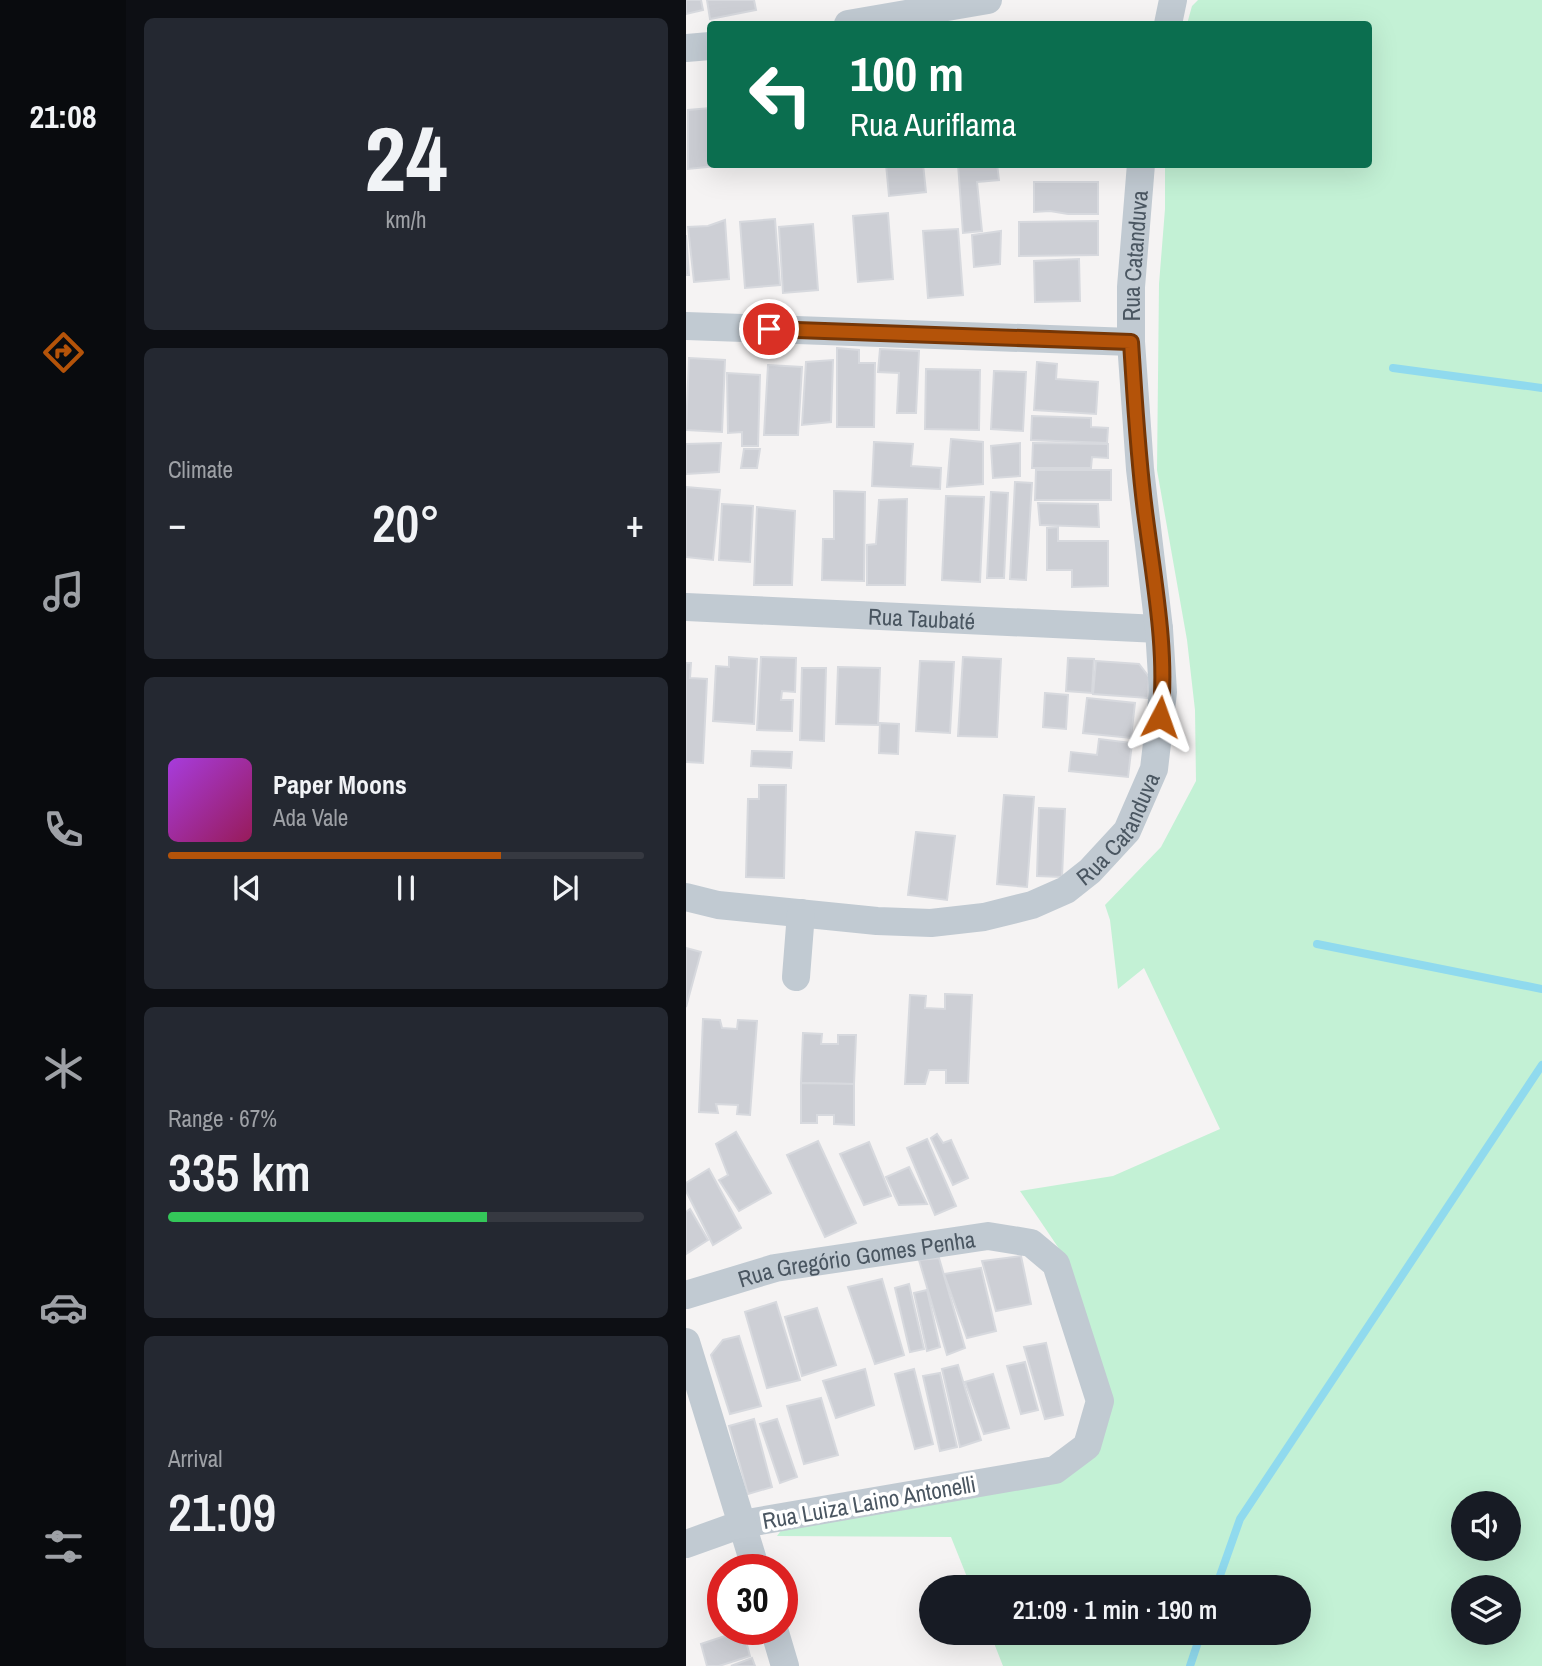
<!DOCTYPE html>
<html lang="en">
<head>
<meta charset="utf-8">
<style>
	:root { --surface:#171b24; --page:#242831; --text:#f1f3f6; --muted:#9ea1a6; --line:#363941; --accent:#b45309 }
	body { margin:0; font-family:"Archivo Narrow",sans-serif; background:var(--page); color:var(--text); height:100vh; display:flex; flex-direction:column; font-size:26px; white-space:nowrap }
	* { box-sizing:border-box; margin:0 }
	p { font-size:23px; color:var(--muted) }
	.icon { flex:none; width:38px; height:38px; fill:none; stroke:currentColor; stroke-width:2; stroke-linecap:round; stroke-linejoin:round }
	.map { position:relative; flex:1; overflow:hidden }
	.sheet { display:flex; flex-direction:column; gap:18px; padding:18px; background:#0d0f14; width:560px }
	.sheet>* { flex:none }
	.guide { position:absolute; left:21px; top:21px; width:665px; height:147px; border-radius:7px; box-shadow:0 7px 28px #0002; background:#0b6e4f; color:#fff; overflow:hidden }
	.controls { position:absolute; left:765px; top:1491px; display:grid; gap:14px }
	.controls a { display:grid; place-items:center; width:70px; height:70px; border-radius:50%; background:var(--surface); box-shadow:0 7px 28px #0002; font-size:35px }
	.speed { position:absolute; left:21px; top:1554px; display:flex; gap:14px; font-size:35px; font-weight:700; text-align:center }
	.speed>* { display:grid; place-content:center; width:91px; height:91px; border-radius:50%; background:var(--surface); box-shadow:0 7px 28px #0002; line-height:1 }
	.speed .limit { border:10px solid #d22; background:#fff; color:#111 }
	.pin { position:absolute; display:grid; place-items:center; width:60px; height:60px; color:#fff; margin:-30px; border:4px solid #fff; border-radius:50%; box-shadow:0 2px 7px #0007 }
	.me { position:absolute; width:77px; margin:-38px; rotate:4deg; stroke-linejoin:round; filter:drop-shadow(0 0 5px #0008) }
	.turn { display:flex; align-items:center; gap:24px; height:147px; padding:0 28px; font-size:32px }
	.turn .icon { width:91px; height:91px; stroke-width:2.5 }
	.turn b { display:block; font-size:49px; line-height:60px }
	.big { font-size:52px; font-weight:600; line-height:1.1 }
	.sheet .card { flex:1; display:flex; flex-direction:column; justify-content:center; gap:10px; min-width:0; padding:0 24px; border-radius:10px; background:var(--page) }
	.sheet .dial { align-items:center; gap:0 }
	.dial b { font-size:91px; line-height:1 }
	.song { display:flex; align-items:center; gap:21px }
	.cover { width:84px; height:84px; border-radius:10px; background:linear-gradient(135deg,hsl(280 70% 55%),hsl(330 70% 35%)) }
	.played { height:7px; border-radius:4px; background:linear-gradient(90deg,var(--accent) 70%,var(--line) 70%) }
	.keys { display:flex; justify-content:space-around; direction:ltr }
	.heat { display:flex; justify-content:space-between; align-items:center; font-size:38px; direction:ltr }
	.charge { height:10px; border-radius:5px; background:linear-gradient(90deg,#34c759 67%,var(--line) 0) }
	.trip { position:absolute; left:233px; top:1575px; width:392px; height:70px; border-radius:35px; background:var(--surface); box-shadow:0 7px 28px #0002; font-weight:600; line-height:70px; text-align:center }
	main { display:flex; flex:1; min-height:0 }
	.dock { display:flex; flex-direction:column; width:126px; justify-content:space-around; align-items:center; background:#090b0e; color:var(--muted) }
	.dock .icon { width:49px; height:49px }
	.dock .selected { color:var(--accent) }
	.dock b { font-size:32px; color:var(--text) }
	.map>svg:first-child { display:block }
	.green { fill:#c3f1d5; fill-rule:evenodd }
	.lines { fill:none; stroke-linecap:round; stroke-linejoin:round }
	.stream { stroke:#90daee; stroke-width:8 }
	.building { fill:#cdcfd5; stroke:#d7d9de; stroke-width:2 }
	.minor { stroke:#c1cad2; stroke-width:28 }
	.route-casing { stroke:#753606; stroke-width:18 }
	.route { stroke:#b45309; stroke-width:12 }
	.labels { text-anchor:middle; dominant-baseline:central; stroke-width:7; stroke-linejoin:round; paint-order:stroke }
	.street-label { font-size:23px; fill:#4a5661; stroke:#fff }
</style>
</head>
<body>
<main>
<nav class="dock">
<b>21:08</b>
<svg class="icon selected" aria-label="directions" viewBox="0 0 24 24"><path d="M12 3l9 9-9 9-9-9zM9 14v-3h6M13 9l2 2-2 2"/></svg>
<svg class="icon" aria-label="music" viewBox="0 0 24 24"><path d="M9 18V5l10-2v13"/><circle cx="6" cy="18" r="3"/><circle cx="16" cy="16" r="3"/></svg>
<svg class="icon" aria-label="phone" viewBox="0 0 24 24"><path d="M5 4h4l2 5-3 2q2 4 5 5l2-3 5 2v4C11 20 4 13 5 4z"/></svg>
<svg class="icon" aria-label="climate" viewBox="0 0 24 24"><path d="M12 3v18M4 7l16 10M4 17L20 7"/></svg>
<svg class="icon" aria-label="car" viewBox="0 0 24 24"><path d="M5 17H2v-5l4-1 3-4h7l3 4 3 1v5h-3M9 17h6M6 11h13"/><circle cx="7" cy="17" r="2"/><circle cx="17" cy="17" r="2"/></svg>
<svg class="icon" aria-label="filters" viewBox="0 0 24 24"><path d="M4 7h16M4 17h16"/><circle cx="9" cy="7" r="2"/><circle cx="15" cy="17" r="2"/></svg>
</nav>
<section class="sheet">
<div class="card dial"><b>24</b><p>km/h</p></div>
<div class="card"><p>Climate</p>
<div class="heat"><a>−</a><b class="big">20°</b><a>+</a></div>
</div>
<div class="card">
<div class="song"><i class="cover"></i><div><b>Paper Moons</b><p>Ada Vale</p></div></div>
<div class="played"></div>
<div class="keys"><svg class="icon" aria-label="previous" viewBox="0 0 24 24"><path d="M18 5L8 12l10 7zM5 5v14"/></svg><svg class="icon" aria-label="pause" viewBox="0 0 24 24"><path d="M8 5v14M16 5v14"/></svg><svg class="icon" aria-label="next" viewBox="0 0 24 24"><path d="M6 5l10 7-10 7zM19 5v14"/></svg></div>
</div>
<div class="card"><p>Range · 67%</p><b class="big">335 km</b><div class="charge"></div></div>
<div class="card"><p>Arrival</p><b class="big">21:09</b></div>
</section>
<div class="map">
<svg width="856" height="1666" viewBox="0 0 856 1666">
	<rect width="100%" height="100%" fill="#f5f3f3"/>
	<!-- green -->
	<path class="green" d="M512 0H856V1666H317L304 1633H612V1587H285L265 1537 91 1536 99 1525 407 1454 380 1259 334 1191 427 1176 534 1129 458 968 432 989 424 920 419 905 475 847 510 781 509 710 501 640 471 470 473 284 479 209V165L682 164V24H501L506 6ZM777 1503H822V1549H777ZM777 1587H822V1633H777Z"/>
	<g class="lines">
		<!-- stream -->
		<g class="stream">
			<polyline points="707,368 856,388"/>
			<polyline points="631,944 856,989"/>
			<polyline points="530,1587 554,1519 856,1065"/>
			<polyline points="504,1666 515,1633"/>
		</g>
	</g>
	<!-- building -->
	<g class="building">
		<polygon points="0,0 15,0 17,10 0,14"/>
		<polygon points="21,0 68,0 70,10 24,19"/>
		<polygon points="440,23 440,24 362,24"/>
		<polygon points="24,108 24,164 41,165 2,169 2,110"/>
		<polygon points="200,164 237,164 240,192 203,196"/>
		<polygon points="272,164 311,164 313,180 291,182 296,231 277,233"/>
		<polygon points="348,182 412,182 412,214 382,214 364,211 348,212"/>
		<polygon points="202,213 207,279 172,282 167,216"/>
		<polygon points="89,219 94,285 59,288 54,222"/>
		<polygon points="39,220 43,279 8,282 2,227 22,226"/>
		<polygon points="412,221 412,255 333,256 333,222"/>
		<polygon points="127,224 132,290 97,293 93,227"/>
		<polygon points="272,229 277,295 242,298 237,231"/>
		<polygon points="315,231 314,264 288,267 286,235"/>
		<polygon points="0,235 3,275 0,275"/>
		<polygon points="393,259 394,301 349,302 348,261"/>
		<polygon points="151,348 173,350 173,363 189,363 188,427 151,427"/>
		<polygon points="194,349 233,351 230,413 211,413 213,373 192,372"/>
		<polygon points="3,358 39,360 36,432 0,430"/>
		<polygon points="147,360 145,422 116,425 120,362"/>
		<polygon points="351,362 371,364 370,379 412,382 410,414 348,410"/>
		<polygon points="82,365 116,367 112,435 78,435"/>
		<polygon points="240,369 294,370 293,430 239,429"/>
		<polygon points="308,371 340,372 337,431 305,429"/>
		<polygon points="41,373 74,375 72,446 56,446 56,432 42,433"/>
		<polygon points="346,416 405,418 405,427 422,428 421,443 345,440"/>
		<polygon points="265,439 297,442 297,484 261,487"/>
		<polygon points="188,442 227,444 225,466 255,468 254,489 186,486"/>
		<polygon points="35,443 33,472 0,474 0,444"/>
		<polygon points="334,443 334,476 307,478 305,446"/>
		<polygon points="347,443 422,444 422,458 406,457 405,468 346,468"/>
		<polygon points="58,449 74,449 71,468 55,468"/>
		<polygon points="350,470 425,470 425,500 349,500"/>
		<polygon points="329,482 346,483 340,580 324,579"/>
		<polygon points="0,487 34,490 27,560 0,557"/>
		<polygon points="148,491 179,492 178,581 136,580 137,539 148,539"/>
		<polygon points="305,492 322,493 318,578 301,578"/>
		<polygon points="260,496 298,497 294,582 256,580"/>
		<polygon points="221,499 219,585 181,585 181,545 190,544 193,500"/>
		<polygon points="352,503 412,504 413,527 354,525"/>
		<polygon points="36,504 67,506 64,562 33,560"/>
		<polygon points="71,507 109,511 106,585 68,585"/>
		<polygon points="372,527 372,541 422,541 422,586 386,587 386,570 361,570 361,528"/>
		<polygon points="43,657 71,659 68,724 27,721 30,666 43,667"/>
		<polygon points="75,657 110,658 109,692 96,691 95,700 107,700 106,731 71,730"/>
		<polygon points="277,657 315,659 311,737 272,736"/>
		<polygon points="382,658 408,659 406,693 380,691"/>
		<polygon points="234,661 268,662 264,733 230,731"/>
		<polygon points="410,661 453,664 463,677 462,698 407,694"/>
		<polygon points="0,663 5,663 4,678 21,679 17,763 0,762"/>
		<polygon points="152,667 194,668 192,725 150,724"/>
		<polygon points="116,668 140,668 138,741 114,740"/>
		<polygon points="359,693 382,695 380,729 357,727"/>
		<polygon points="401,698 449,703 445,738 397,733"/>
		<polygon points="194,723 213,724 212,754 193,753"/>
		<polygon points="413,739 446,743 442,777 383,771 385,752 411,755"/>
		<polygon points="66,751 106,752 105,768 65,766"/>
		<polygon points="73,785 100,785 98,878 60,877 62,799 73,799"/>
		<polygon points="318,795 348,797 341,887 311,884"/>
		<polygon points="353,808 379,809 376,877 351,876"/>
		<polygon points="230,832 269,836 261,900 222,895"/>
		<polygon points="0,948 15,952 0,1007"/>
		<polygon points="259,994 286,995 282,1083 260,1083 260,1070 243,1070 239,1084 219,1084 224,995 240,996 239,1008 259,1009"/>
		<polygon points="17,1019 34,1020 36,1028 51,1029 52,1020 71,1021 64,1115 51,1114 52,1105 30,1104 32,1113 13,1112"/>
		<polygon points="117,1033 136,1034 135,1044 152,1044 152,1035 170,1035 168,1084 115,1083"/>
		<polygon points="115,1083 168,1084 168,1125 148,1124 148,1115 131,1115 131,1123 115,1123"/>
		<polygon points="50,1132 85,1193 53,1211 33,1180 42,1175 30,1144"/>
		<polygon points="251,1134 257,1143 265,1140 282,1178 267,1185 245,1138"/>
		<polygon points="241,1139 270,1206 249,1215 221,1148"/>
		<polygon points="132,1141 170,1223 139,1237 101,1155"/>
		<polygon points="183,1142 205,1196 178,1205 154,1154"/>
		<polygon points="223,1167 241,1204 213,1205 200,1177"/>
		<polygon points="23,1169 55,1228 27,1245 0,1191 0,1183"/>
		<polygon points="4,1209 22,1240 0,1254 0,1212"/>
		<polygon points="335,1256 345,1304 310,1311 296,1261"/>
		<polygon points="253,1258 279,1348 261,1355 233,1260"/>
		<polygon points="295,1268 310,1331 281,1338 258,1274"/>
		<polygon points="196,1279 218,1355 189,1364 162,1287"/>
		<polygon points="223,1284 238,1349 224,1352 209,1288"/>
		<polygon points="241,1290 254,1347 241,1351 228,1293"/>
		<polygon points="90,1302 114,1380 81,1388 59,1312"/>
		<polygon points="131,1308 150,1365 116,1376 99,1317"/>
		<polygon points="53,1336 75,1406 44,1414 25,1355 37,1340"/>
		<polygon points="360,1343 377,1415 359,1419 338,1347"/>
		<polygon points="339,1362 352,1410 335,1414 321,1366"/>
		<polygon points="272,1365 295,1440 274,1447 256,1369"/>
		<polygon points="179,1369 188,1405 150,1418 137,1381"/>
		<polygon points="228,1369 247,1444 229,1449 209,1374"/>
		<polygon points="254,1373 271,1447 254,1451 237,1376"/>
		<polygon points="307,1374 323,1428 298,1434 279,1382"/>
		<polygon points="135,1398 152,1455 118,1464 101,1406"/>
		<polygon points="68,1419 86,1487 62,1494 43,1426"/>
		<polygon points="91,1419 111,1477 94,1483 74,1424"/>
		<polygon points="57,1630 64,1656 33,1666 21,1666 15,1644"/>
		<polygon points="66,1658 69,1666 45,1666"/>
	</g>
	<g class="lines">
		<!-- minor -->
		<g class="minor">
			<polyline points="162,24 302,0"/>
			<polyline points="482,24 487,0"/>
			<polyline points="0,48 24,46"/>
			<polyline points="0,326 445,342"/>
			<path id="s1" d="M0 607 473 629"/>
			<path id="s2" d="M0 897 32 905 191 921 245 923 298 917 346 905 380 890 404 871 441 831 468 769 477 692 473 629 454 469 445 342V287L455 164"/>
			<polyline points="110,977 115,913"/>
			<path id="s3" d="M0 1295 89 1268 302 1236 345 1243 370 1264 414 1401 401 1446 369 1470 56 1524 0 1544"/>
			<polyline points="0,1342 70,1570"/>
			<polyline points="88,1629 99,1666"/>
		</g>
	</g>
	<g class="lines">
		<defs>
			<path id="route" d="M83 329 445 342C449 402 452 461 460 519 468 581 482 656 474 717"/>
		</defs>
		<!-- route casing -->
		<use href="#route" class="route-casing"/>
		<!-- route -->
		<use href="#route" class="route"/>
	</g>
	<g class="labels">
		<!-- street labels -->
		<g class="street-label">
			<text stroke="none"><textPath href="#s2" startOffset="1055">Rua Catanduva</textPath></text>
			<text stroke="none"><textPath href="#s1" startOffset="236">Rua Taubaté</textPath></text>
			<text stroke="none"><textPath href="#s2" startOffset="469">Rua Catanduva</textPath></text>
			<text stroke="none"><textPath href="#s3" startOffset="175">Rua Gregório Gomes Penha</textPath></text>
			<text transform="translate(183 1502) rotate(-10)">Rua Luiza Laino Antonelli</text>
		</g>
	</g>
</svg>
<div class="controls">
<a><svg class="icon" aria-label="sound" viewBox="0 0 24 24"><path d="M4 9h4l5-4v14l-5-4H4zM17 9q2 3 0 6"/></svg></a>
<a><svg class="icon" aria-label="layers" viewBox="0 0 24 24"><path d="M12 4l9 5-9 5-9-5zM3 14l9 5 9-5"/></svg></a>
</div>
<div class="speed"><div class="limit">30</div></div>
<div class="pin" style="left:83px;top:329px;background:#d93025"><svg class="icon" aria-label="arrive" viewBox="0 0 24 24"><path d="M6 21V4h12l-3 4 3 4H6"/></svg></div>
<svg class="me" style="left:474px;top:717px" viewBox="-20 -20 40 40"><path d="M0-17L14 15 0 8-14 15z" fill="#b45309" stroke="#fff" stroke-width="4"/></svg>
<div class="trip">21:09 · 1 min · 190 m</div>
<div class="guide">
<div class="turn"><svg class="icon" aria-label="left" viewBox="0 0 24 24"><path d="M17 20v-9H6M10 6l-5 5 5 5"/></svg><div><b>100 m</b>Rua Auriflama</div></div>
</div>
</div>
</main>
</body>
</html>
